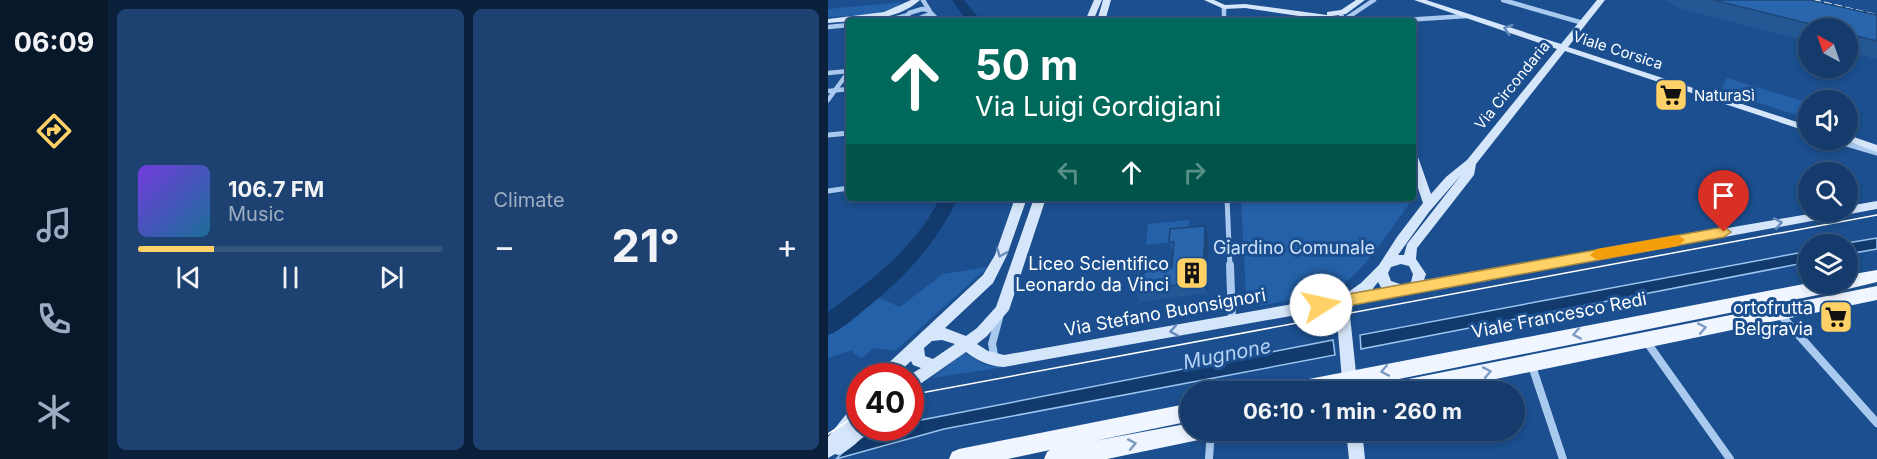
<!DOCTYPE html>
<html lang="en">
<head>
<meta charset="utf-8">
<style>
	:root { --surface:#143b6b; --page:#1d4271; --text:#f1f3f6; --muted:#9dadc1; --line:#33557e; --accent:#ffd166 }
	body { margin:0; font-family:Inter,sans-serif; background:var(--page); color:var(--text); height:100vh; display:flex; flex-direction:column; font-size:22px; white-space:nowrap }
	* { box-sizing:border-box; margin:0 }
	p { font-size:20px; color:var(--muted) }
	.icon { flex:none; width:33px; height:33px; fill:none; stroke:currentColor; stroke-width:2; stroke-linecap:round; stroke-linejoin:round }
	.map { position:relative; flex:1; overflow:hidden }
	.drawer { display:flex; flex-direction:column; gap:9px; padding:9px; background:#0b203b; width:720px }
	.drawer>* { flex:none }
	.hud { position:absolute; left:18px; top:18px; width:570px; height:183px; border-radius:6px; box-shadow:0 3px 9px #0003,0 0 0 2px var(--line); background:#00695c; color:#fff; overflow:hidden }
	.needle { width:39px; rotate:320deg }
	.controls { position:absolute; left:970px; top:18px; display:grid; gap:12px }
	.controls a { display:grid; place-items:center; width:60px; height:60px; border-radius:50%; background:var(--surface); box-shadow:0 3px 9px #0003,0 0 0 2px var(--line); font-size:30px }
	.speed { position:absolute; left:18px; top:363px; display:flex; gap:12px; font-size:30px; font-weight:700; text-align:center }
	.speed>* { display:grid; place-content:center; width:78px; height:78px; border-radius:50%; background:var(--surface); box-shadow:0 3px 9px #0003,0 0 0 2px var(--line); line-height:1 }
	.speed .limit { border:9px solid #d22; background:#fff; color:#111 }
	.pin { position:absolute; display:grid; place-items:center; width:51px; height:51px; color:#fff; margin:-62px -26px; border-radius:50% 50% 50% 0; rotate:-45deg; box-shadow:0 0 6px #0007 }
	.pin .icon { rotate:45deg }
	.me { position:absolute; width:66px; margin:-33px; rotate:80deg; stroke-linejoin:round; filter:drop-shadow(0 0 4px #0008) }
	.turn { display:flex; align-items:center; gap:21px; height:126px; padding:0 30px; font-size:27px }
	.turn .icon { width:78px; height:78px; stroke-width:2.5 }
	.turn b { display:block; font-size:42px; line-height:51px }
	.lanes { display:flex; align-items:center; height:57px; padding:0 30px; background:#0003; justify-content:center; gap:30px; direction:ltr }
	.lanes .off { opacity:.35 }
	.big { font-size:45px; font-weight:700; line-height:1.1 }
	.drawer .widget { flex:1; display:flex; flex-direction:column; justify-content:center; gap:9px; min-width:0; padding:0 21px; border-radius:9px; background:var(--page) }
	.song { display:flex; align-items:center; gap:18px }
	.cover { width:72px; height:72px; border-radius:9px; background:linear-gradient(135deg,hsl(260 70% 55%),hsl(200 70% 35%)) }
	.played { height:6px; border-radius:3px; background:linear-gradient(90deg,var(--accent) 25%,var(--line) 25%) }
	.keys { display:flex; justify-content:space-around; direction:ltr }
	.heat { display:flex; justify-content:space-between; align-items:center; font-size:33px; direction:ltr }
	.drawer .tiles { flex:1; display:grid; gap:9px; grid-template-columns:repeat(2,1fr) }
	.trip { position:absolute; left:352px; top:381px; width:345px; height:60px; border-radius:30px; background:var(--surface); box-shadow:0 3px 9px #0003,0 0 0 2px var(--line); font-weight:700; line-height:60px; text-align:center }
	main { display:flex; flex:1; min-height:0 }
	.tabs { display:flex; flex-direction:column; width:108px; justify-content:space-around; align-items:center; background:#08182b; color:var(--muted) }
	.tabs .icon { width:42px; height:42px }
	.tabs .current { color:var(--accent) }
	.tabs b { font-size:27px; color:var(--text) }
	.map>svg:first-child { display:block }
	.green { fill:#2461a8 }
	.water { fill:#123a6d; stroke:#9cc4f0; stroke-width:1.5 }
	.lines { fill:none; stroke-linecap:round; stroke-linejoin:round }
	.river { fill:#123a6d; fill-rule:evenodd }
	.street-far2 { stroke:#a9c9ee; stroke-width:4.5 }
	.street-far1 { stroke:#a9c9ee; stroke-width:5 }
	.street { stroke:#a9c9ee; stroke-width:8 }
	.secondary { fill:#d6e6fa; fill-rule:evenodd }
	.primary { fill:#f0f6ff; fill-rule:evenodd }
	.tram { stroke:#fff; stroke-width:1.5 }
	.rail { stroke:#fff; stroke-width:2; stroke-dasharray:8 3; stroke-linecap:butt }
	.wall { fill:#245895 }
	.shaded-wall { fill:#1d4779 }
	.building { fill:#2a66ad; stroke:#1d4779; stroke-width:1.5 }
	.oneway { stroke:#668bba }
	.oneway2 { stroke:#7b9ac1 }
	.route { fill:#ffd166; stroke:#a68842; stroke-width:1.5 }
	.slow { fill:#f59e0b }
	.labels { text-anchor:middle; dominant-baseline:central; stroke-width:6; stroke-linejoin:round; paint-order:stroke }
	.far-street-label { font-size:15px; fill:#fff; stroke:#1b4f8f }
	.far-poi-label { font-size:15px; fill:#fff; stroke:#1b4f8f; text-anchor:start }
	.park-label { font-size:18px; fill:#cfe3fa; stroke:#1b4f8f }
	.poi-label { font-size:18px; fill:#fff; stroke:#1b4f8f; text-anchor:end }
	.street-label { font-size:18px; fill:#fff; stroke:#1b4f8f }
	.water-label { font-size:20px; font-style:italic; fill:#b5d3f5; stroke:#1b4f8f }
</style>
</head>
<body>
<main>
<nav class="tabs">
<b>06:09</b>
<svg class="icon current" aria-label="directions" viewBox="0 0 24 24"><path d="M12 3l9 9-9 9-9-9zM9 14v-3h6M13 9l2 2-2 2"/></svg>
<svg class="icon" aria-label="music" viewBox="0 0 24 24"><path d="M9 18V5l10-2v13"/><circle cx="6" cy="18" r="3"/><circle cx="16" cy="16" r="3"/></svg>
<svg class="icon" aria-label="phone" viewBox="0 0 24 24"><path d="M5 4h4l2 5-3 2q2 4 5 5l2-3 5 2v4C11 20 4 13 5 4z"/></svg>
<svg class="icon" aria-label="climate" viewBox="0 0 24 24"><path d="M12 3v18M4 7l16 10M4 17L20 7"/></svg>
</nav>
<section class="drawer">
<div class="tiles">
<div class="widget">
<div class="song"><i class="cover"></i><div><b>106.7 FM</b><p>Music</p></div></div>
<div class="played"></div>
<div class="keys"><svg class="icon" aria-label="previous" viewBox="0 0 24 24"><path d="M18 5L8 12l10 7zM5 5v14"/></svg><svg class="icon" aria-label="pause" viewBox="0 0 24 24"><path d="M8 5v14M16 5v14"/></svg><svg class="icon" aria-label="next" viewBox="0 0 24 24"><path d="M6 5l10 7-10 7zM19 5v14"/></svg></div>
</div>
<div class="widget"><p>Climate</p>
<div class="heat"><a>−</a><b class="big">21°</b><a>+</a></div>
</div>
</div>
</section>
<div class="map">
<svg width="1049" height="459" viewBox="0 0 1049 459">
	<rect width="100%" height="100%" fill="#1b4f8f"/>
	<!-- green -->
	<g class="green">
		<path d="M74 2C58 18 22 15 0 17V9Z"/>
		<polygon points="899,78 981,103 981,119 893,91"/>
		<path d="M585 197V199C567 222 537 271 513 285 491 299 457 300 431 306L418 297 413 198Z"/>
		<polygon points="361,220 360,240 318,245 320,224"/>
		<polygon points="160,267 67,351 46,348 34,358 25,353 25,350 0,358 0,328 44,295 72,307 115,274"/>
		<polygon points="136,353 157,365 177,367 104,378"/>
	</g>
	<!-- water -->
	<g class="water">
		<polygon points="1049,238 1049,249 1020,254 1020,244 1013,244"/>
		<polygon points="981,251 981,262 533,349 532,335"/>
		<path d="M505 340 507 355 116 429 8 459C34 433 45 428 82 428L83 422Z"/>
	</g>
	<g class="lines">
		<!-- river -->
		<g class="river">
			<polygon points="124,0 136,0 153,21 139,21"/>
			<path d="M112 198H130C108 245 75 279 35 311 24 320 13 330 0 335V312C44 280 87 248 112 198Z"/>
		</g>
		<!-- street-far2 -->
		<g class="street-far2">
			<polyline points="95,0 101,10"/>
			<polyline points="675,0 755,23"/>
			<polyline points="396,7 396,21"/>
			<polygon points="94,9 101,10 102,14 89,19 79,18 81,13"/>
			<polyline points="102,12 111,21"/>
			<polyline points="512,13 516,20 546,0"/>
			<polyline points="58,21 80,15"/>
			<polyline points="561,21 639,16"/>
			<polyline points="0,27 21,25"/>
			<polyline points="0,73 21,71"/>
			<polyline points="0,91 21,89"/>
			<polyline points="0,100 21,71"/>
		</g>
		<!-- street-far1 -->
		<g class="street-far1">
			<polyline points="0,135 21,133"/>
			<polyline points="1005,140 1049,153"/>
			<polyline points="0,191 21,188"/>
			<polyline points="399,198 402,267"/>
		</g>
		<!-- street -->
		<g class="street">
			<polyline points="402,265 404,320"/>
			<polyline points="951,313 1049,423"/>
			<polyline points="818,341 902,459"/>
			<polyline points="167,360 164,344 171,318"/>
			<polyline points="704,366 735,459"/>
			<polyline points="381,459 383,430"/>
		</g>
		<!-- secondary -->
		<g class="secondary">
			<path d="M83 0H92C68 22 30 20 0 23V19L56 12Z"/>
			<polygon points="266,0 274,0 265,21 257,21"/>
			<polygon points="275,0 283,0 277,21 269,21"/>
			<polygon points="376,0 386,0 397,5 417,4 499,15 499,12 513,10 528,0 537,0 518,14 504,16 526,21 505,21 417,8 396,9"/>
			<path d="M586 0H598L733 44 769 0H777L740 47 981 126V132L737 51 648 164 646 175 589 248 588 259 598 274 596 280 993 212H1020V206L1049 201V209L521 306 530 392H515L508 308 176 367C161 366 150 361 138 352L82 391V376H80L93 368 85 365 83 361 67 376H50L52 371 155 275 167 255 187 198H199L179 255 165 283 117 328 138 336 149 328 168 307 206 198H218L181 310 159 336 149 344 160 351 176 355 516 295 533 283 551 265 569 237 595 203 585 173V154L590 157 603 194 618 177 639 160 729 49ZM633 175 579 244 576 255H570L601 212ZM573 264 581 266 585 274 583 282 575 285 563 281 560 273 563 267ZM550 282 554 289 543 291ZM114 340 127 344 105 359 97 356 96 348 104 341Z"/>
			<polygon points="1020,135 1049,145 1049,152 1016,140 1020,140"/>
			<path d="M32 401V428H40C36 438 21 451 10 455L7 454 0 458V437L27 403Z"/>
			<polygon points="518,430 534,430 537,459 521,459"/>
		</g>
		<!-- primary -->
		<g class="primary">
			<polygon points="1049,270 1049,282 1020,289 506,392 451,392 453,386 460,383 981,283 1020,284 1020,275"/>
			<polygon points="1049,286 1049,300 605,392 551,392 553,386 560,383"/>
			<polygon points="363,403 363,421 266,441 363,423 363,430 388,430 385,437 279,459 216,459 219,452 222,450 180,459 121,459 124,452 131,449"/>
		</g>
		<!-- tram -->
		<g class="tram">
			<polyline points="82,395 1049,215"/>
			<polyline points="0,434 32,413"/>
		</g>
		<!-- rail -->
		<polyline class="rail" points="985,0 1049,15"/>
	</g>
	<!-- wall -->
	<g class="wall">
		<polygon points="837,0 982,0 1049,15 1049,59 1020,52 1020,28 981,28 981,42 851,8"/>
		<polygon points="380,238 379,293 312,302 307,290 344,268 345,254 341,242"/>
	</g>
	<!-- shaded-wall -->
	<polygon class="shaded-wall" points="377,226 380,238 379,293 375,282"/>
	<!-- building -->
	<g class="building">
		<polygon points="885,0 982,0 1049,15 1049,41 1020,34 1020,28 999,28"/>
		<polygon points="377,226 375,282 307,290 308,275 316,274 316,269 344,268 346,242 341,242 342,229"/>
	</g>
	<!-- one-way arrows -->
	<defs><path id="oneway-chevron" d="M-2-3.5L2.5 0L-2 3.5" fill="none" stroke-width="1.6" stroke-linecap="round" stroke-linejoin="round" transform="scale(1.5)"/></defs>
	<g class="oneway">
		<use href="#oneway-chevron" transform="translate(680 29) rotate(-162)"/>
		<use href="#oneway-chevron" transform="translate(950 223) rotate(-10)"/>
		<use href="#oneway-chevron" transform="translate(173 253) rotate(112)"/>
		<use href="#oneway-chevron" transform="translate(346 331) rotate(170)"/>
	</g>
	<g class="oneway2">
		<use href="#oneway-chevron" transform="translate(874 328) rotate(-11)"/>
		<use href="#oneway-chevron" transform="translate(749 334) rotate(169)"/>
		<use href="#oneway-chevron" transform="translate(557 371) rotate(169)"/>
		<use href="#oneway-chevron" transform="translate(659 372) rotate(-11)"/>
		<use href="#oneway-chevron" transform="translate(304 444) rotate(-11)"/>
	</g>
	<!-- route -->
	<polygon class="route" points="896,227 903,232 896,237 493,311 485,305 493,299"/>
	<!-- slow -->
	<polygon class="slow" points="850,235 857,240 850,246 769,260 762,255 769,249"/>
	<!-- icons -->
	<defs>
		<symbol id="supermarket-square" viewBox="-11 -11 22 22"><rect x="-9" y="-9" width="18" height="18" rx="4" fill="#ffd166" stroke="#1b4f8f"/><path d="M-6-5.5h2.5l.6 2H6L4.5 2H-2.5L-4.4-4H-6ZM-1.5 3.2a1.3 1.3 0 1 0 .1 0ZM3 3.2a1.3 1.3 0 1 0 .1 0Z" fill="#111"/></symbol>
		<symbol id="building-square" viewBox="-11 -11 22 22"><rect x="-9" y="-9" width="18" height="18" rx="4" fill="#ffd166" stroke="#1b4f8f"/><path d="M-4-6H4V6H1V3H-1V6H-4ZM-2.5-4.3h1.7v1.8h-1.7ZM.8-4.3h1.7v1.8H.8ZM-2.5-1h1.7V.8h-1.7ZM.8-1h1.7V.8H.8Z" fill="#111"/></symbol>
	</defs>
	<g fill-rule="evenodd">
		<use href="#supermarket-square" x="824" y="76" width="38" height="38"/>
		<use href="#building-square" x="345" y="254" width="38" height="38"/>
		<use href="#supermarket-square" x="989" y="298" width="38" height="38"/>
	</g>
	<g class="labels">
		<!-- far-street labels -->
		<g class="far-street-label">
			<text transform="translate(790 50) rotate(18)">Viale Corsica</text>
			<text transform="translate(684 85) rotate(-51)">Via Circondaria</text>
		</g>
		<!-- far-poi labels -->
		<g class="far-poi-label">
			<text x="866" y="95">NaturaSì</text>
		</g>
		<!-- park labels -->
		<g class="park-label">
			<text x="466" y="247">Giardino Comunale</text>
		</g>
		<!-- poi labels -->
		<g class="poi-label">
			<text x="341" y="263">Liceo Scientifico<tspan x="341" dy="21">Leonardo da Vinci</tspan></text>
			<text x="985" y="307">ortofrutta<tspan x="985" dy="21">Belgravia</tspan></text>
		</g>
		<!-- street labels -->
		<g class="street-label">
			<text transform="translate(337 312) rotate(-10)">Via Stefano Buonsignori</text>
			<text transform="translate(731 315) rotate(-11)">Viale Francesco Redi</text>
		</g>
		<!-- water labels -->
		<g class="water-label">
			<text transform="translate(399 354) rotate(-11)">Mugnone</text>
		</g>
	</g>
</svg>
<div class="controls">
<a><svg class="needle" viewBox="-14 -14 28 28"><path d="M0-13l5 13h-10z" fill="#e53935"/><path d="M0 13l5-13h-10z" fill="#9dadc1"/></svg></a>
<a><svg class="icon" aria-label="sound" viewBox="0 0 24 24"><path d="M4 9h4l5-4v14l-5-4H4zM17 9q2 3 0 6"/></svg></a>
<a><svg class="icon" aria-label="search" viewBox="0 0 24 24"><circle cx="10" cy="10" r="6"/><path d="M15 15l6 6"/></svg></a>
<a><svg class="icon" aria-label="layers" viewBox="0 0 24 24"><path d="M12 4l9 5-9 5-9-5zM3 14l9 5 9-5"/></svg></a>
</div>
<div class="speed"><div class="limit">40</div></div>
<div class="pin" style="left:896px;top:232px;background:#d93025"><svg class="icon" aria-label="arrive" viewBox="0 0 24 24"><path d="M6 21V4h12l-3 4 3 4H6"/></svg></div>
<svg class="me" style="left:493px;top:305px" viewBox="-20 -20 40 40"><circle r="19" fill="#fff"/><path d="M0-13L10 11 0 6-10 11z" fill="#ffd166"/></svg>
<div class="trip">06:10 · 1 min · 260 m</div>
<div class="hud">
<div class="turn"><svg class="icon" aria-label="ahead" viewBox="0 0 24 24"><path d="M12 20V5M6 11l6-6 6 6"/></svg><div><b>50 m</b>Via Luigi Gordigiani</div></div>
<div class="lanes"><svg class="icon off" aria-label="left" viewBox="0 0 24 24"><path d="M17 20v-9H6M10 6l-5 5 5 5"/></svg><svg class="icon" aria-label="ahead" viewBox="0 0 24 24"><path d="M12 20V5M6 11l6-6 6 6"/></svg><svg class="icon off" aria-label="right" viewBox="0 0 24 24"><path d="M7 20v-9h11M14 6l5 5-5 5"/></svg></div>
</div>
</div>
</main>
</body>
</html>
